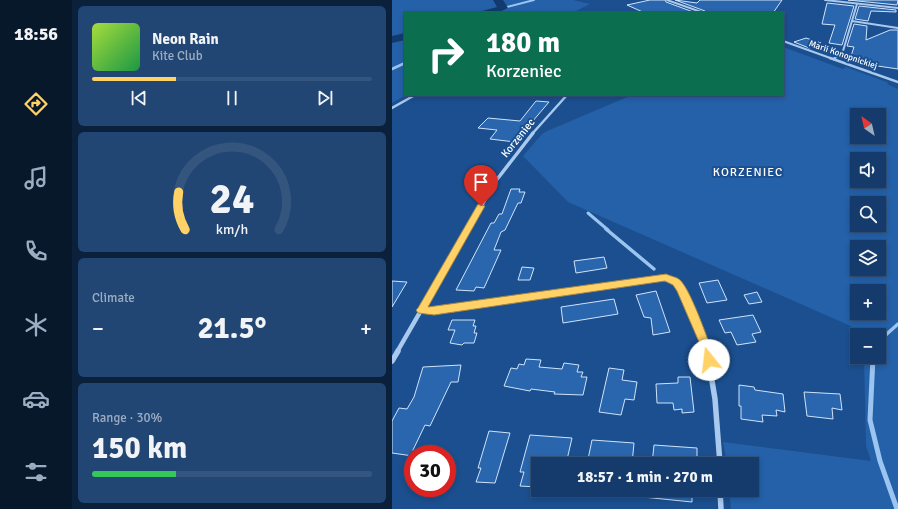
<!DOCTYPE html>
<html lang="en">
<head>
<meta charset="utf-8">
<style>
	:root { --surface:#143b6b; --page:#214673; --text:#f1f3f6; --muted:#9dadc1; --line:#33557e; --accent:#ffd166 }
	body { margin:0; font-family:Signika,sans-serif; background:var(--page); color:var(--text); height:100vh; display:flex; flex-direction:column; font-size:15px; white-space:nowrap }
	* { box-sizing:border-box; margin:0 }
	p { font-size:13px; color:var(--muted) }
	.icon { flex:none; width:22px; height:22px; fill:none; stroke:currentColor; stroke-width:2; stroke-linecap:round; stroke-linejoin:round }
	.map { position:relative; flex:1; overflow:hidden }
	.sheet { display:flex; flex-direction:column; gap:6px; padding:6px; background:#0b203b; width:320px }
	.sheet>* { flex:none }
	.hud { position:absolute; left:12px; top:12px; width:380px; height:84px; border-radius:0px; box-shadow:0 2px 6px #0003,0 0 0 1px var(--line); background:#0b6e4f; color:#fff; overflow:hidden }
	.needle { width:26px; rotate:326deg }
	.controls { position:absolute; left:458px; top:108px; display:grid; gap:8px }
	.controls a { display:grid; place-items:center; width:36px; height:36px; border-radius:0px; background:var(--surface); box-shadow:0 2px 6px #0003,0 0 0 1px var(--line); font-size:20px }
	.speed { position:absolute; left:12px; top:445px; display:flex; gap:8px; font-size:20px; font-weight:700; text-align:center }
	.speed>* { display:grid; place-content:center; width:52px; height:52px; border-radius:50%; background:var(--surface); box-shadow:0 2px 6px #0003,0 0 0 1px var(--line); line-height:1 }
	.speed .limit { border:6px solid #d22; background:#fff; color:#111 }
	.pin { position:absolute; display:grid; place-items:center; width:34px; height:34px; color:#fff; margin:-41px -17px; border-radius:50% 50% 50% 0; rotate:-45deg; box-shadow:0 0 4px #0007 }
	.pin .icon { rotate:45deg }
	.me { position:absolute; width:44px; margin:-22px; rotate:344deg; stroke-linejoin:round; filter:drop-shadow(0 0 3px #0008) }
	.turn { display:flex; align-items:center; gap:14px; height:84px; padding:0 16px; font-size:18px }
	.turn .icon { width:52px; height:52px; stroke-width:2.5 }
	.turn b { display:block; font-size:28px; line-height:34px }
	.big { font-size:30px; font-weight:700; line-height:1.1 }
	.sheet .card { flex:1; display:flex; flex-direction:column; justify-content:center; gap:6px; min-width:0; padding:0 14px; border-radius:6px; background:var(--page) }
	.sheet .dial { align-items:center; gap:0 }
	.dial svg { height:104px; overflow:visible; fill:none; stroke:var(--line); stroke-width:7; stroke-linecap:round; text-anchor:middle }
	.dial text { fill:var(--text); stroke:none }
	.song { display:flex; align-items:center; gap:12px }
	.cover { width:48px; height:48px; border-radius:6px; background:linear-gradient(135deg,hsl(80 70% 55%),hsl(140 70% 35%)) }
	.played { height:4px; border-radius:2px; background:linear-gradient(90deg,var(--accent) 30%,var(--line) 30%) }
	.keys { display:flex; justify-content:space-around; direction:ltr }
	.heat { display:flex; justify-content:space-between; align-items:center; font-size:22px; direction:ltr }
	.charge { height:6px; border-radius:3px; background:linear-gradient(90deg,#34c759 30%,var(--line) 0) }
	.trip { position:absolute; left:139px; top:457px; width:228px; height:40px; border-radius:0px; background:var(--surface); box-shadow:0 2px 6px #0003,0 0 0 1px var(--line); font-weight:700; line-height:40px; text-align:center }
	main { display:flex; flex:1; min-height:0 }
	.dock { display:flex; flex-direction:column; width:72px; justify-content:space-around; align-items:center; background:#08182b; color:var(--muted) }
	.dock .icon { width:28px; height:28px }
	.dock .on { color:var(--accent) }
	.dock b { font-size:18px; color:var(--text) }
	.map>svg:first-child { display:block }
	.green { fill:#2461a8; fill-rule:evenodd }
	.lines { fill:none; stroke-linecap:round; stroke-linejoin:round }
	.stream-far4 { stroke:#9cc4f0; stroke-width:2 }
	.stream-far3 { stroke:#9cc4f0; stroke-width:2.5 }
	.stream-far2 { stroke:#9cc4f0; stroke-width:3 }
	.stream-far1 { stroke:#9cc4f0; stroke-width:3.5 }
	.stream { stroke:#9cc4f0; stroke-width:5 }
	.river { fill:#123a6d; fill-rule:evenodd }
	.building { fill:#2a66ad; stroke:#cfe3fa }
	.street-far4 { stroke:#a9c9ee; stroke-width:2 }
	.street-far3 { stroke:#a9c9ee; stroke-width:2.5 }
	.street-far2 { stroke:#a9c9ee; stroke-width:3.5 }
	.street-far1 { stroke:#a9c9ee; stroke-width:4.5 }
	.street { stroke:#a9c9ee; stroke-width:5.5 }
	.route { fill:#ffd166; stroke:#a68842 }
	.labels { text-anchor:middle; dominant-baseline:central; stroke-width:4; stroke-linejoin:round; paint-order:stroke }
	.far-street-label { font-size:9px; fill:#fff; stroke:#1b4f8f }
	.street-label { font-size:11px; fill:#fff; stroke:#1b4f8f }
	.neighbourhood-label { font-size:12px; letter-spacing:1px; fill:#fff; stroke:#1b4f8f }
</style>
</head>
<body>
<main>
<nav class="dock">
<b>18:56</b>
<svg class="icon on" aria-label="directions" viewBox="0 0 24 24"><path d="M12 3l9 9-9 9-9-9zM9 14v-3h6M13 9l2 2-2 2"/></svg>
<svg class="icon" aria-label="music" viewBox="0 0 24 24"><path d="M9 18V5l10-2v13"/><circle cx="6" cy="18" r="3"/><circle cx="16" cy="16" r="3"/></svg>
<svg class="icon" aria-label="phone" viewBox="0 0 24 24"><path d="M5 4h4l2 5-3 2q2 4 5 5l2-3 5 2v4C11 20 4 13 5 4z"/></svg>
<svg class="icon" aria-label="climate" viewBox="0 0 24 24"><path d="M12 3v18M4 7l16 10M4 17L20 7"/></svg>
<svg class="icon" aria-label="car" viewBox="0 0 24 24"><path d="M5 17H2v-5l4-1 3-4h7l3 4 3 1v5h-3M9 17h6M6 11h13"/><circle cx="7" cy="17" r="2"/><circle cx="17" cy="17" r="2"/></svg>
<svg class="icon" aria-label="filters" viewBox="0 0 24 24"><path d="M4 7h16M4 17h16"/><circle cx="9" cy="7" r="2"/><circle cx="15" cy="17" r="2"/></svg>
</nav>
<section class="sheet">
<div class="card">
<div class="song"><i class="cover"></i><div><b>Neon Rain</b><p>Kite Club</p></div></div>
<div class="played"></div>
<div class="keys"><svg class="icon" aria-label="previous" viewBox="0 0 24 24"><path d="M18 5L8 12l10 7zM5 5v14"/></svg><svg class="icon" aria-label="pause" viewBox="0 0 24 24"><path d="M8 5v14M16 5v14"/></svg><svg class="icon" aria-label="next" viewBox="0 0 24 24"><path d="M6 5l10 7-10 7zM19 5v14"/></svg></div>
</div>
<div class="card dial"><svg viewBox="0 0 100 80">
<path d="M14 69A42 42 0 1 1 86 69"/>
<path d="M14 69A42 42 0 0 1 9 40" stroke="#ffd166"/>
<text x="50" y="56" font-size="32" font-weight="700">24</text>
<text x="50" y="72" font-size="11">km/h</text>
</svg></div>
<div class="card"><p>Climate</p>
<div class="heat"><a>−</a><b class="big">21.5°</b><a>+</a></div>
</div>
<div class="card"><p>Range · 30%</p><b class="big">150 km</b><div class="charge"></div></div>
</section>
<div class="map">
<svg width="506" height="509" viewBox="0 0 506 509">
	<rect width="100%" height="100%" fill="#1b4f8f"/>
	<!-- green -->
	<g class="green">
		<polygon points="0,0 181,0 198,4 180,13 13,13 14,95 0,103"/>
		<path d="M391 47 451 69 454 67 497 83 495 84 506 89V509H339L337 490H360V464H335L331 442 479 461 474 446 472 357H487V335H471L470 331 176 202 131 156 150 134 155 131 240 95H391ZM465 115H487V137H465ZM465 159H487V181H465ZM465 203H487V225H465ZM465 247H487V269H465ZM465 291H487V313H465Z"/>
	</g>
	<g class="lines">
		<!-- stream-far4 -->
		<polyline class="stream-far4" points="111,8 142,0"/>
		<!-- stream-far3 -->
		<polyline class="stream-far3" points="0,69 13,63"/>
		<!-- stream-far2 -->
		<polyline class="stream-far2" points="196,213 216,230"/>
		<!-- stream-far1 -->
		<g class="stream-far1">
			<polyline points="214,229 262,269"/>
			<polyline points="487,341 506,324"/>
		</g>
		<!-- stream -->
		<polyline class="stream" points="481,357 478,420 488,461 505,509"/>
		<!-- river -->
		<g class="river">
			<polygon points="101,0 111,0 116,8 105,13 89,13 90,11 105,7"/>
			<polygon points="13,33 13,40 0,43 0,36"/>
		</g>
	</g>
	<!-- building -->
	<g class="building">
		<polygon points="258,0 273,0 274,2 304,13 253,13 235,5"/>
		<polygon points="283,0 305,3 308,0 390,0 381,13 314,13 313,11"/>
		<polygon points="456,0 506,0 505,5"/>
		<polygon points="435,3 462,6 450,45 437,43 443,25 430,24"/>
		<polygon points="467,6 504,10 504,12 479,11 476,21 463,19"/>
		<polygon points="462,24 475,26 474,40 498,30 506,30 506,69 479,65 480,63 458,59 462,47 455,46"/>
		<polygon points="414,38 429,43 417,48 402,42"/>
		<polygon points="144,101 157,102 123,142 98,139 105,130 86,128 96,118 128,121"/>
		<polygon points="119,189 128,189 127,192 133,192 129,203 126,203 113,230 109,232 102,250 109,250 92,288 84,287 82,291 64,290 99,223 102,223 107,214 110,214"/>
		<polygon points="212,257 215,268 184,273 182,261"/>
		<polygon points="130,267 142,268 138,280 126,280"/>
		<polygon points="326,280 335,300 315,303 307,283"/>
		<polygon points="0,281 15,282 0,307"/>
		<polygon points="264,291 278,332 261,335 259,318 252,317 244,295"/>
		<polygon points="365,292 370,302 357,304 352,295"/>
		<polygon points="222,299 226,314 171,323 169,307"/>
		<polygon points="361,315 369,332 360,334 364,342 345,345 339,332 333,333 327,320"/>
		<polygon points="60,320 83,320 81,326 84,326 82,333 85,333 82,343 72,343 70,345 58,343 63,330 56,330"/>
		<polygon points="134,359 149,360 147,367 170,369 172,363 187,365 185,372 191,372 189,377 195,377 191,395 162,394 163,392 139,389 138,391 112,386 119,368 125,369 127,364 132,365"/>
		<polygon points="69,365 66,382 59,382 38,426 33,425 21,450 21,456 0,453 0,421 7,408 15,409 22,397 31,367"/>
		<polygon points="217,368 232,370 230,380 245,382 242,400 233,399 229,415 207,412"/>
		<polygon points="286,377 298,377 302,412 290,413 290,409 282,410 281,403 265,403 264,384 286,383"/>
		<polygon points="347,385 362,387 363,390 391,394 393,412 384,410 385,416 370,415 371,422 349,419 349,406 347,406"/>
		<polygon points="412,392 448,394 450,410 440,408 441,419 415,416"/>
		<polygon points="97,431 118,433 103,483 84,482 89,468 86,468"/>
		<polygon points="138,435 180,438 174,464 146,464 146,487 128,486 132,472 128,472"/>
		<polygon points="200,440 242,443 240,464 195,464"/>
		<polygon points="262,445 305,448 305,464 260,464"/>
		<polygon points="251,490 300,490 300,502 251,497"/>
	</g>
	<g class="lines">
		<!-- street-far4 -->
		<g class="street-far4">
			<polyline points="275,0 312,13"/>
			<polyline points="433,0 506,8"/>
			<polyline points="460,21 506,28"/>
			<polyline points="391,41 441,59"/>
			<polyline points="442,59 451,51 465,4"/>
		</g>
		<!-- street-far3 -->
		<g class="street-far3">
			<polyline points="438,58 506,82"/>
			<polyline points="442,59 443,58"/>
			<polyline points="0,108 23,95"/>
			<polyline points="140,134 175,95"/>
		</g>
		<!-- street-far2 -->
		<polyline class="street-far2" points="76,230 103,182 141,133"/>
		<!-- street-far1 -->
		<g class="street-far1">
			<path d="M29 311H42L267 278C273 279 279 280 284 284 295 294 311 337 315 352"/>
			<polyline points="5,352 76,229"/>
		</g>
		<!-- street -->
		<g class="street">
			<polyline points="315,351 323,399 328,464"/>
			<polyline points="0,361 6,351"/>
			<polyline points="328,490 329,509"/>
		</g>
	</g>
	<!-- route -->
	<path class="route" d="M86 204 93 206 36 307 274 274C278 276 285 277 288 280 299 290 318 345 323 360L321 364H313L307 342 285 291 281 285 273 281 42 315 26 313 24 310 26 308Z"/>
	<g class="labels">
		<!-- far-street labels -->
		<g class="far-street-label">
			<text transform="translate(451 55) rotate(19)">Marii Konopnickiej</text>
		</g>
		<!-- street labels -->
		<g class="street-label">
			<text transform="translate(126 138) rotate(-51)">Korzeniec</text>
		</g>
		<!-- neighbourhood labels -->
		<g class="neighbourhood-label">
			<text x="356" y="172">KORZENIEC</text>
		</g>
	</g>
</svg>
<div class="controls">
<a><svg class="needle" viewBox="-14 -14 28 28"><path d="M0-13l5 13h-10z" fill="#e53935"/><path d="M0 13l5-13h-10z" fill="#9dadc1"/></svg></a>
<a><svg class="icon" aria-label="sound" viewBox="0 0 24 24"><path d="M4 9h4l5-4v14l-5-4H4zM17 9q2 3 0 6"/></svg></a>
<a><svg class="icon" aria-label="search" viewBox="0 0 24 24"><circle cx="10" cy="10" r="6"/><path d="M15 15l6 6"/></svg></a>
<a><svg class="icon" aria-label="layers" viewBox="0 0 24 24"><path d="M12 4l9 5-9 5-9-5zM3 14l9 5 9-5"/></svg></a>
<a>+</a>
<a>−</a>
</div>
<div class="speed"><div class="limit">30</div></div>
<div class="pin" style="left:89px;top:206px;background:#d93025"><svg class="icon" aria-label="arrive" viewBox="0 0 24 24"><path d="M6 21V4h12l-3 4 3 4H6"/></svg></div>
<svg class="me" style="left:317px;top:360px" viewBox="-20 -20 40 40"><circle r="19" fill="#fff"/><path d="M0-13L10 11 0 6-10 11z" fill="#ffd166"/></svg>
<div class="trip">18:57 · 1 min · 270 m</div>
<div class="hud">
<div class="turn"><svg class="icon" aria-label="right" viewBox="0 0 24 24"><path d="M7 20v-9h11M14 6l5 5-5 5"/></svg><div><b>180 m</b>Korzeniec</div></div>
</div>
</div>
</main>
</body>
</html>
